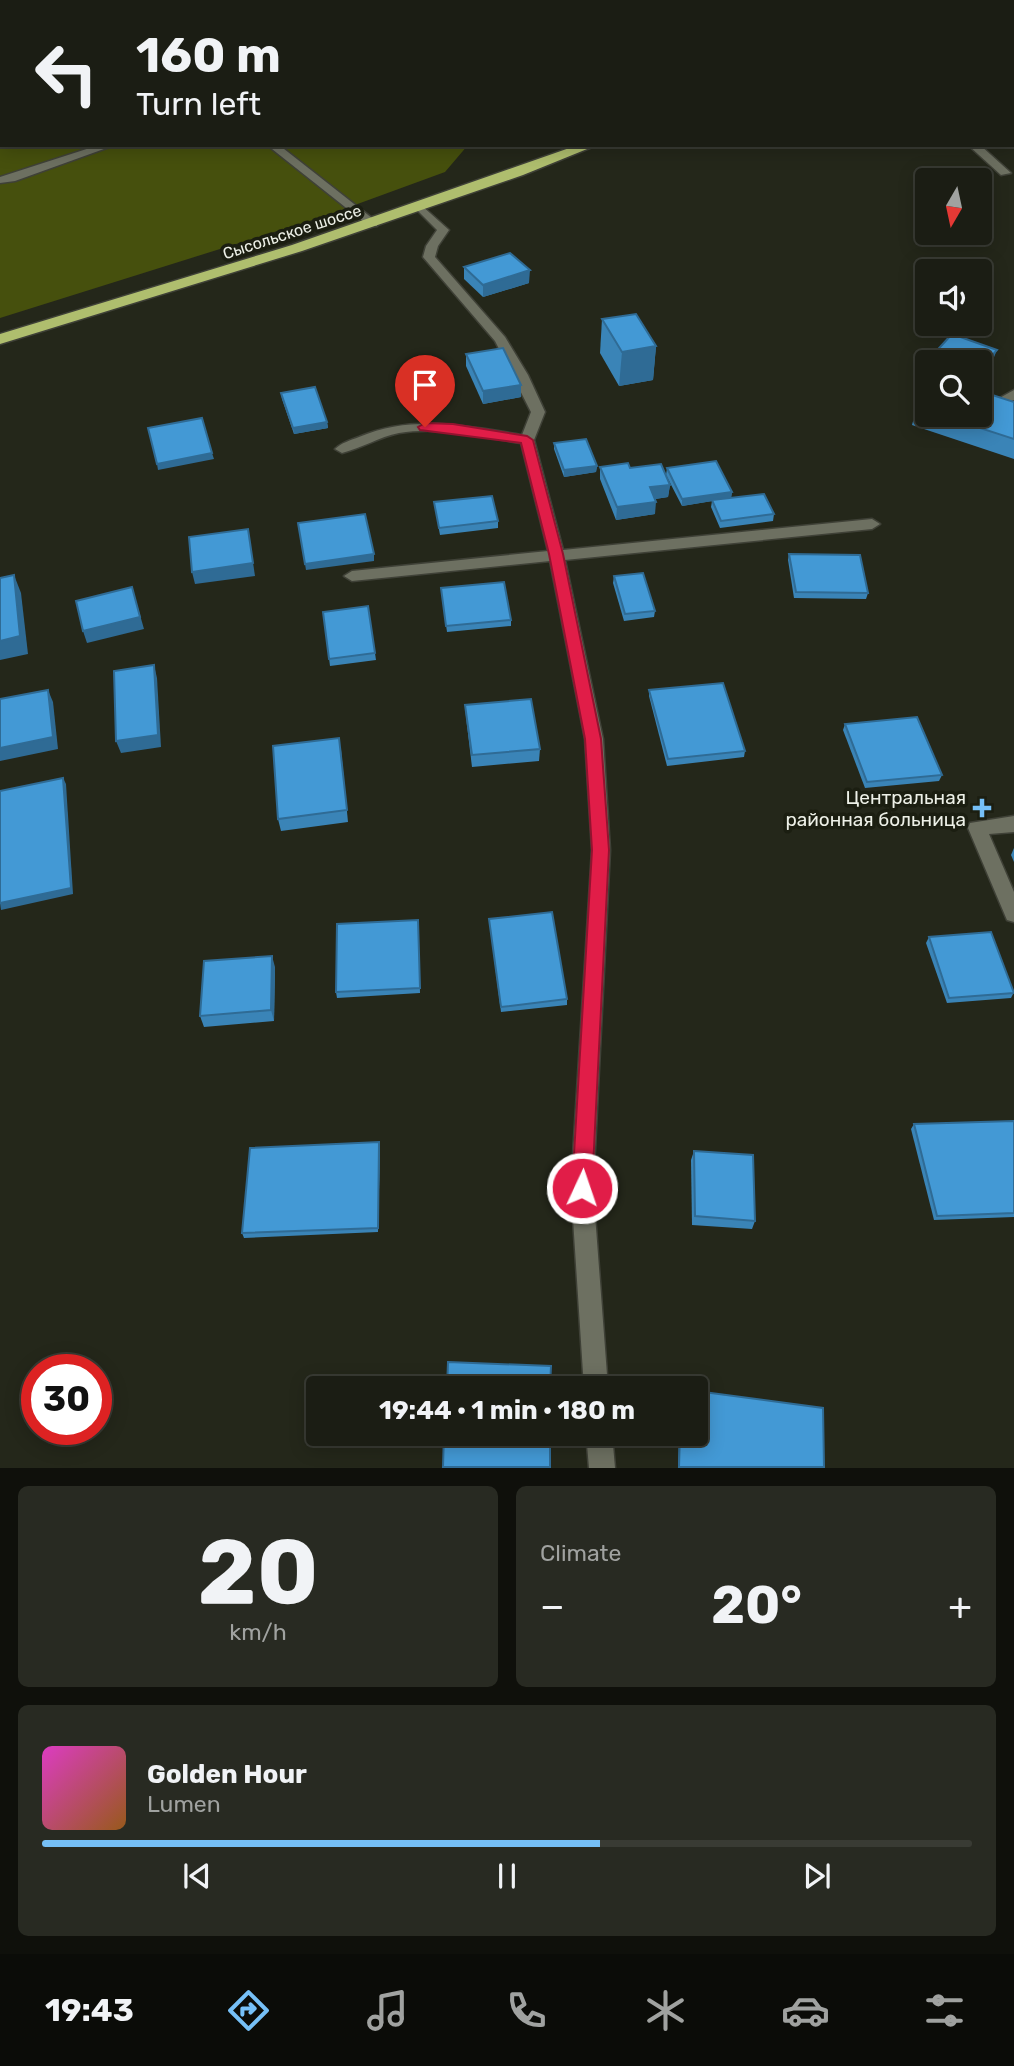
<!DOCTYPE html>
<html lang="en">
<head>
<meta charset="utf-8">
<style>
	:root { --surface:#1b1d14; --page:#282a22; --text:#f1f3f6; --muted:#a0a2a0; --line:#393b34; --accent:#76c0f7 }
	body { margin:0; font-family:Rubik,sans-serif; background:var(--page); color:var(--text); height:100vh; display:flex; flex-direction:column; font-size:26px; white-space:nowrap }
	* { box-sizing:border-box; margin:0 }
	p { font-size:23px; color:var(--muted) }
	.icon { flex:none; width:38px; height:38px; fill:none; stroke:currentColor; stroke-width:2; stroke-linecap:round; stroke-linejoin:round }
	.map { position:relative; height:1468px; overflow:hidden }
	.sheet { display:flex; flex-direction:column; gap:18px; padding:18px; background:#0f100b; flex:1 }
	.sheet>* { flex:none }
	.guide { position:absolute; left:0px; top:0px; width:1015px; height:147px; box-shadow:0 4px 18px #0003,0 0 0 2px var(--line); background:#1b1d14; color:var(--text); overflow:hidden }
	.needle { width:46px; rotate:189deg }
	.fabs { position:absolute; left:915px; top:168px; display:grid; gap:14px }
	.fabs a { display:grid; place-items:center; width:77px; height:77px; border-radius:7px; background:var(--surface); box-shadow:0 4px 18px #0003,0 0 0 2px var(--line); font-size:35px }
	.speed { position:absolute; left:21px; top:1354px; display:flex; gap:14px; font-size:35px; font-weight:700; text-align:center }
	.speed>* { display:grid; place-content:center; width:91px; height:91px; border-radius:50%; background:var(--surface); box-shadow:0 4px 18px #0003,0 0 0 2px var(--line); line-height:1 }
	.speed .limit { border:10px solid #d22; background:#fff; color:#111 }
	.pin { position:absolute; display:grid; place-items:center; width:60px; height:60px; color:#fff; margin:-72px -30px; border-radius:50% 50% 50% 0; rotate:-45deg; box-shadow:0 0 7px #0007 }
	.pin .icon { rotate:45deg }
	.me { position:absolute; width:77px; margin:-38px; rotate:3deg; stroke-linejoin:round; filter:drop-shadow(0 0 5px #0008) }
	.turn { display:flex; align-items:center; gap:24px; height:147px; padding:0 21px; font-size:32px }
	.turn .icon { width:91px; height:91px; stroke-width:2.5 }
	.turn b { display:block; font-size:49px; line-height:60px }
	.big { font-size:52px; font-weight:700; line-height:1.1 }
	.sheet .tile { flex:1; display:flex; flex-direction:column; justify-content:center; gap:10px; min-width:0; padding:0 24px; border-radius:10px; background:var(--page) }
	.sheet .dial { align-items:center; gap:0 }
	.dial b { font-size:91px; line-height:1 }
	.song { display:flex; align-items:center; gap:21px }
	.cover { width:84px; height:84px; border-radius:10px; background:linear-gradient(135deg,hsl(310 70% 55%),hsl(30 70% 35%)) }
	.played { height:7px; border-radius:4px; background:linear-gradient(90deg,var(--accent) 60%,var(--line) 60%) }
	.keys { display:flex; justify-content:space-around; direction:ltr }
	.heat { display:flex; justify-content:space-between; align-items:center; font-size:38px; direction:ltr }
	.sheet .tiles { flex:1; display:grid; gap:18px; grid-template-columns:1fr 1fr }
	.tile:last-child { grid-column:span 2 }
	.trip { position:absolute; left:306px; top:1376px; width:402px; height:70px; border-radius:7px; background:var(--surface); box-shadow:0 4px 18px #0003,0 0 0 2px var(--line); font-weight:700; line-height:70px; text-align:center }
	.tab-bar { display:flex; height:112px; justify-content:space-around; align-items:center; background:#0b0c08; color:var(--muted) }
	.tab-bar .icon { width:49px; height:49px }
	.tab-bar .on { color:var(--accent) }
	.tab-bar b { font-size:32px; color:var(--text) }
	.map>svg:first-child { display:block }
	.green { fill:#46500d }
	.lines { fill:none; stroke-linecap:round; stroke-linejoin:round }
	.minor-casing { stroke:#3f4137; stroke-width:3 }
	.highway-casing { stroke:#3f4137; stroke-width:3 }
	.minor { fill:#6d7061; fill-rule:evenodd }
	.highway { fill:#afbe6e; fill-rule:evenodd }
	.wall { fill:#3a84b7 }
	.shaded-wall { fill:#2f6b95 }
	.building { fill:#4399d5; stroke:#2f6b95; stroke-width:2 }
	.route { fill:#e11d48; stroke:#92132f; stroke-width:2 }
	.poi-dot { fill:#76c0f7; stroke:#1b1e11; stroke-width:2.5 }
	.labels { text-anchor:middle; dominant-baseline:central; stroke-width:7; stroke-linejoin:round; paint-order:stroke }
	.far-street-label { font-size:16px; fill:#edf0e7; stroke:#1b1e11 }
	.poi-label { font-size:19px; fill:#edf0e7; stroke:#1b1e11; text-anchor:end }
</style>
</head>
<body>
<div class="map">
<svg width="1014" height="1468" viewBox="0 0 1014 1468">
	<rect width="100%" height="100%" fill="#24271a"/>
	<!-- green -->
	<polygon class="green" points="0,0 889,0 2,2 2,145 468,145 445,172 322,217 0,318"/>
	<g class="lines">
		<defs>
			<g id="minor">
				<polygon points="99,145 115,145 15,181 0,183 0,177"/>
				<polygon points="267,145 279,145 377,222 377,226 369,226"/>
				<polygon points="968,145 980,145 1011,173 1001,175"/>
				<path d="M421 205 449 230 438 246 435 257 505 337 528 375 545 412 534 440 563 550 872 519 880 524 872 529 565 560 603 739 610 850 593 1188 608 1388H584L571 1188 592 850 585 739 550 561 352 581 344 576 352 571 548 551 521 443C481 437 440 426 399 433 379 437 362 448 342 453L335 449C341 443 351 440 359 437 413 414 466 426 522 435L531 412 495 341 423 257 426 246 437 230 415 208Z"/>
				<polygon points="1014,390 1014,400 1003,404 996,400"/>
				<polygon points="1014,816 1014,832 989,834 1014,892 1014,922 1007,920 968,828 970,823"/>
				<polygon points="586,1433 612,1433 615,1468 589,1468"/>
			</g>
			<g id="highway">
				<polygon points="911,0 925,0 910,2"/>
				<polygon points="578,145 597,145 523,175 302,251 0,344 0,334 292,245"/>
			</g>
		</defs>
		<!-- minor casing -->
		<use href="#minor" class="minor-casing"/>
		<!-- highway casing -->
		<use href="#highway" class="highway-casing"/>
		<!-- minor -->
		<use href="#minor" class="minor"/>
		<!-- highway -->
		<use href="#highway" class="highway"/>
	</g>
	<!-- wall -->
	<g class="wall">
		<polygon points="464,267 529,283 483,297 464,279"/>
		<polygon points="602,319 656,346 653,380 619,386 600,353"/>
		<polygon points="466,354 521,397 483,404 466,366"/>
		<polygon points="930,358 992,362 929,362"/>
		<polygon points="928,391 928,415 980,415 1014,402 1014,459 912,425 917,407"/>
		<polygon points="281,393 327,422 328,428 294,434 282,399"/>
		<polygon points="554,443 597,466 596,472 564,477 554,449"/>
		<polygon points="600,467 630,468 670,485 668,497 655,499 655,514 616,520 600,479"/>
		<polygon points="667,468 732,492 731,498 774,514 773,521 720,528 711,507 712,501 682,506 666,475"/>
		<polygon points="434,502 498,521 498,528 440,535"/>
		<polygon points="789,554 868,593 866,599 794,598 788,560"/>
		<polygon points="614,576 655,611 654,617 624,621 613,583"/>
		<polygon points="441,588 511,620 511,626 447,632"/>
		<polygon points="368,606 376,660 330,666 323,612"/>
		<polygon points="649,690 745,751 744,757 667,766 649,696"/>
		<polygon points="465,705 540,749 539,761 472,767 466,717"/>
		<polygon points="845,724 942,775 939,781 865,788 843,730"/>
		<polygon points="341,750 348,822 281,831 278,819"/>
		<polygon points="1014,848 1014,862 1011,855"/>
		<polygon points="489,919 567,999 567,1005 501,1012"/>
		<polygon points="418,920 420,993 337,998 336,992"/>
		<polygon points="929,937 1014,992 1011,998 947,1003 926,943"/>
		<polygon points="275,967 274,1021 204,1027 200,1016"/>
		<polygon points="1014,1121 1014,1217 934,1220 911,1129 914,1124"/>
		<polygon points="380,1147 378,1232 244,1238 242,1233"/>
		<polygon points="694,1151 755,1221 752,1229 692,1225 691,1160"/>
		<polygon points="679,1433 696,1433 824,1467 678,1467"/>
	</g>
	<!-- shaded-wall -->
	<g class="shaded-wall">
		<polygon points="530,270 529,283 483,297 483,285"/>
		<polygon points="656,346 653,380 619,386 622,352"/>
		<polygon points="997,350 992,362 980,377 980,369"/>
		<polygon points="521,385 521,397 483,404 483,391"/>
		<polygon points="327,422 328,428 294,434 293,428"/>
		<polygon points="212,453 214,459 158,470 157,464"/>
		<polygon points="597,466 596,472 564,477 564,470"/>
		<polygon points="670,485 668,497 649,500 650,487"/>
		<polygon points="732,492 731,498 682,506 682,499"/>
		<polygon points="656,502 655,514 616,520 617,507"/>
		<polygon points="248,529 255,576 195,584 192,572"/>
		<polygon points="374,554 374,561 306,570 305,564"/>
		<polygon points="14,575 21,593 28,654 0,660 0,641"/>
		<polygon points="132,587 144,629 87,643 83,631"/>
		<polygon points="154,665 157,678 161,747 121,753 116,741"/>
		<polygon points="48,690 53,702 58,749 0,761 0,748"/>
		<polygon points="63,778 66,784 73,894 1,910 0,903"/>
		<polygon points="272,956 275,967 274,1021 271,1010"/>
		<polygon points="379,1142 380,1147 378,1232 378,1228"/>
	</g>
	<!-- building -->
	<g class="building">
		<polygon points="510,253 530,270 483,285 464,267"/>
		<polygon points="636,314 656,346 622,352 602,319"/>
		<polygon points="952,334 997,350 980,369 980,362 942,362 930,358"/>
		<polygon points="503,348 521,385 483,391 466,354"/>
		<polygon points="315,387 327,422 293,428 281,393"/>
		<polygon points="928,391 928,411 917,407"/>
		<polygon points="980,391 1014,402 1014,439 940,415 980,415"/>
		<polygon points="202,418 212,453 157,464 148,428"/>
		<polygon points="586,439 597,466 564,470 554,443"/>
		<polygon points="716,461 732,492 682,499 667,468"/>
		<polygon points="628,463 630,468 661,464 670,485 650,487 656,502 617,507 600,467"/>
		<polygon points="764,494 774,514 721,521 712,500"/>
		<polygon points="492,496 498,521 439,528 434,502"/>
		<polygon points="365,514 374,554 305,564 298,523"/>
		<polygon points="248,529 253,563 192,572 189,537"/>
		<polygon points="789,554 860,555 868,593 796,592"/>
		<polygon points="643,573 655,611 625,614 614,576"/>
		<polygon points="14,575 20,636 0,641 0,578"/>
		<polygon points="504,582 511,620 446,626 441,588"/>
		<polygon points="132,587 140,617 83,631 76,601"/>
		<polygon points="368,606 375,653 329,659 323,612"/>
		<polygon points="154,665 158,735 116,741 114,671"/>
		<polygon points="723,683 745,751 668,759 649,690"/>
		<polygon points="48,690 53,737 0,748 0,699"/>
		<polygon points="531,699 540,749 472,755 465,705"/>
		<polygon points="917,717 942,775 867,782 845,724"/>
		<polygon points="339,738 347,810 278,819 273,746"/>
		<polygon points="63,778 71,888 0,903 0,791"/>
		<polygon points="552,912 567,999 501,1007 489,919"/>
		<polygon points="418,920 420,988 336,992 337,924"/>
		<polygon points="991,932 1014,993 949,998 929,937"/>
		<polygon points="272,956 271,1010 200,1016 204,961"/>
		<polygon points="1014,1121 1014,1213 937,1216 914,1124"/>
		<polygon points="379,1142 378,1228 242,1233 250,1148"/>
		<polygon points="694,1151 753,1155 755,1221 695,1216"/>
		<polygon points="448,1362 551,1366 550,1388 447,1388"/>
		<polygon points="696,1391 823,1408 824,1467 679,1467 680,1433 696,1433"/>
		<polygon points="444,1433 550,1433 550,1467 443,1467"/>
	</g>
	<!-- route -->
	<polygon class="route" points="425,423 453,424 527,436 533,440 563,554 601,739 609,850 592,1188 589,1195 582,1198 575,1195 572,1188 592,850 585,739 549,554 521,443 420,430 418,427"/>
	<!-- markers -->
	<path class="poi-dot" d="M978.5 797.5h7v7h7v7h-7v7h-7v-7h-7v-7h7z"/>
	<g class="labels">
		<!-- far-street labels -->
		<g class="far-street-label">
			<text transform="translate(292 232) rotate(-18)">Сысольское шоссе</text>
		</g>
		<!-- poi labels -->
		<g class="poi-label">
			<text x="966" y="797">Центральная<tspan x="966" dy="22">районная больница</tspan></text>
		</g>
	</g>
</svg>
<div class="fabs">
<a><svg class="needle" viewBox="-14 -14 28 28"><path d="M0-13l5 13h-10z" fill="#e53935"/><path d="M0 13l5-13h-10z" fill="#a0a2a0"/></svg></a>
<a><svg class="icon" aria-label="sound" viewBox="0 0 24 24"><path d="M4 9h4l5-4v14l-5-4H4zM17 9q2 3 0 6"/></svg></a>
<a><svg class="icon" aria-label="search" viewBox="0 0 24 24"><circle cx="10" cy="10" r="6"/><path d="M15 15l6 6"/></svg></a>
</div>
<div class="speed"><div class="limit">30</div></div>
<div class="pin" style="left:425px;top:427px;background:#d93025"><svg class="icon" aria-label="arrive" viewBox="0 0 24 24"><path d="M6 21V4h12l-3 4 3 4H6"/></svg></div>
<svg class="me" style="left:582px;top:1188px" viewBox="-20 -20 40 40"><circle r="17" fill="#e11d48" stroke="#fff" stroke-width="3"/><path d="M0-11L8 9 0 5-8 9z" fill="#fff"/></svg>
<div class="trip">19:44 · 1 min · 180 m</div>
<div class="guide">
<div class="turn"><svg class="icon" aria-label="left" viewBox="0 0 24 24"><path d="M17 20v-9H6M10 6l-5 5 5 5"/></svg><div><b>160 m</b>Turn left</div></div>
</div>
</div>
<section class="sheet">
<div class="tiles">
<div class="tile dial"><b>20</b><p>km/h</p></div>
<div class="tile"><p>Climate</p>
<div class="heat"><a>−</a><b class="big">20°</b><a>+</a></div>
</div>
<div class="tile">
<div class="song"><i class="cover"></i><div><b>Golden Hour</b><p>Lumen</p></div></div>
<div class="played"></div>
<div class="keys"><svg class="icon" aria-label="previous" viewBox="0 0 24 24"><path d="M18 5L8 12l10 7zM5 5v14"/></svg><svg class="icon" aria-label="pause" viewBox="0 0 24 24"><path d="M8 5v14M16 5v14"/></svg><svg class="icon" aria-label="next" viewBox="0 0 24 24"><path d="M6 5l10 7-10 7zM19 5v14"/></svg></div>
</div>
</div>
</section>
<nav class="tab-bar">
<b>19:43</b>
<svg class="icon on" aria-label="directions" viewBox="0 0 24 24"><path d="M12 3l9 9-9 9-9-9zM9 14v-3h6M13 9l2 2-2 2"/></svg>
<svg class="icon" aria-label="music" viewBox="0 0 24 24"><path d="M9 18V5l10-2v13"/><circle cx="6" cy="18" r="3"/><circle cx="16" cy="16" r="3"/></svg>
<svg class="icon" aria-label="phone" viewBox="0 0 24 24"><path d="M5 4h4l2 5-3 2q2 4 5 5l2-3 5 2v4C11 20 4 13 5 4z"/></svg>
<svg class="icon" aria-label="climate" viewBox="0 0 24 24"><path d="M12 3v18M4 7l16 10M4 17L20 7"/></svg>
<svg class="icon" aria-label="car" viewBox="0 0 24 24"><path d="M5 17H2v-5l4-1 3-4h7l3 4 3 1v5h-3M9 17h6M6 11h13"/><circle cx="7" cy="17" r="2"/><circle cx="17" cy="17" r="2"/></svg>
<svg class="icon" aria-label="filters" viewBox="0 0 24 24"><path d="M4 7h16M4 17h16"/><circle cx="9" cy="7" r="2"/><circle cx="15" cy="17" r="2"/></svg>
</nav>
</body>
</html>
